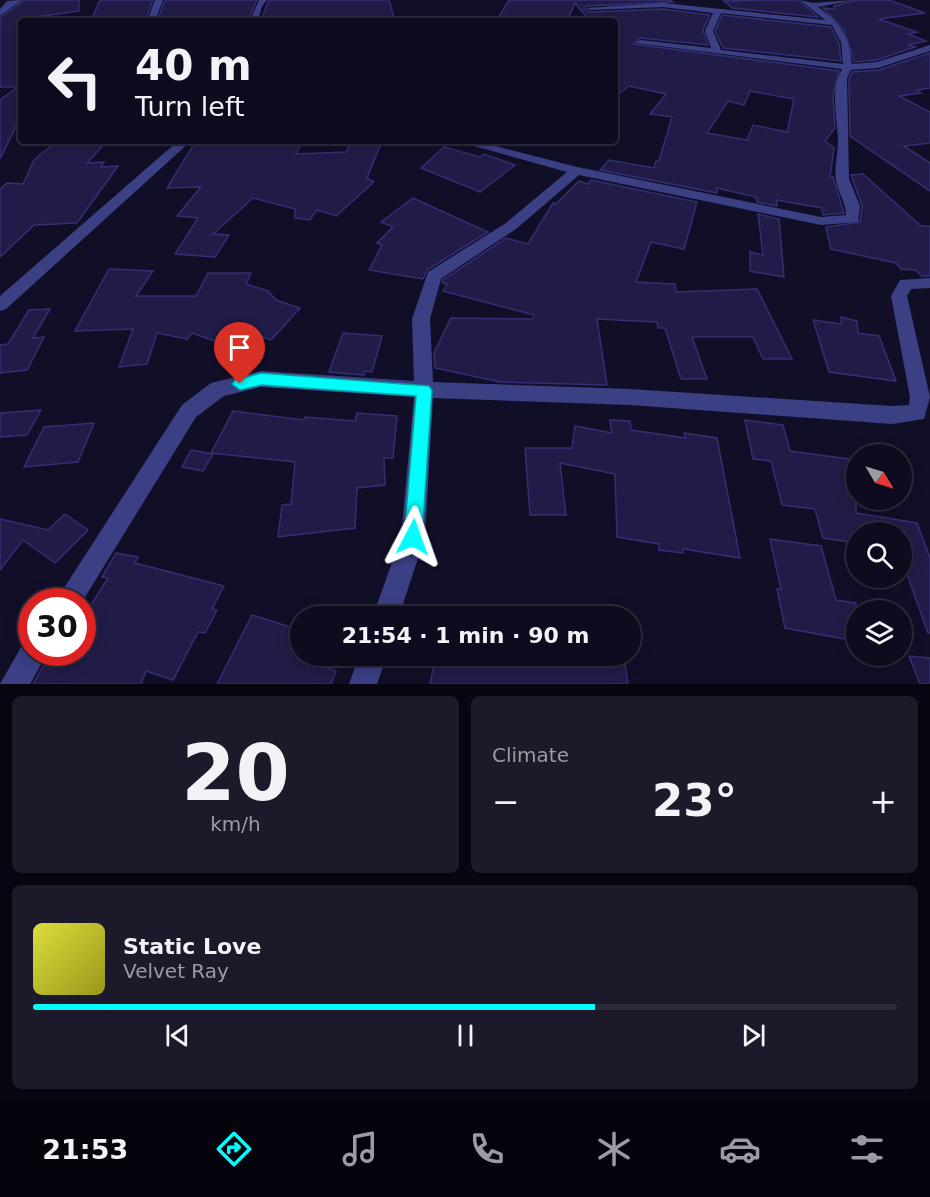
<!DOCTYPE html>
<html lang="en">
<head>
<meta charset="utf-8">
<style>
	:root { --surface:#0d0b1d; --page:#1b192a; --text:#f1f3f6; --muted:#9a9ba4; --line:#2d2b3b; --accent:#03fdfa }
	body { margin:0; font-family:"DejaVu Sans",sans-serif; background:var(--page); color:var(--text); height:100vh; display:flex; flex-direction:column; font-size:22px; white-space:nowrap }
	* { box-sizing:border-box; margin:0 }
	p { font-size:20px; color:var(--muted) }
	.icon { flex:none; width:33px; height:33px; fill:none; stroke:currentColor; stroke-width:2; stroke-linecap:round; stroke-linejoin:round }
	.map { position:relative; height:684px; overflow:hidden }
	.panel { display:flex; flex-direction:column; gap:12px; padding:12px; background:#070610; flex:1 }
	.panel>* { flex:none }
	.banner { position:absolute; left:18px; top:18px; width:600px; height:126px; border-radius:6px; box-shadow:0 3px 15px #0003,0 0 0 2px var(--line); background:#0d0b1d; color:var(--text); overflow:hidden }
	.needle { width:39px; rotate:128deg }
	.controls { position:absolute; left:846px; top:444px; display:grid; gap:12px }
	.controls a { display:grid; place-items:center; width:66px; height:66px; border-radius:50%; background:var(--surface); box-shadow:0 3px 15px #0003,0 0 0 2px var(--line); font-size:30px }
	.speed { position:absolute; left:18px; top:588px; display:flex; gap:12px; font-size:30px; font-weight:700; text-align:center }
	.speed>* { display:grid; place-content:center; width:78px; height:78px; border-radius:50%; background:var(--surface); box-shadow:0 3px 15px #0003,0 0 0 2px var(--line); line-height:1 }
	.speed .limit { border:9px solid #d22; background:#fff; color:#111 }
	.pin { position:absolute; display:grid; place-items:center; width:51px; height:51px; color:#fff; margin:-62px -26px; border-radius:50% 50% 50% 0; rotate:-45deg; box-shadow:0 0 6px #0007 }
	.pin .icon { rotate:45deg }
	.me { position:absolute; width:66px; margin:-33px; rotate:4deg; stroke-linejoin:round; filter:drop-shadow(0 0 4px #0008) }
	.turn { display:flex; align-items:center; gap:21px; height:126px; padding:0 18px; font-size:27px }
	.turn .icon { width:78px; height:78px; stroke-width:2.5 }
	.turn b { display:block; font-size:42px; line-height:51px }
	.big { font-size:45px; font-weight:700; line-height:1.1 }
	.panel .tile { flex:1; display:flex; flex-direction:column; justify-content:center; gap:9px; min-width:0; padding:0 21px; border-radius:9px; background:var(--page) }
	.panel .dial { align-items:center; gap:0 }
	.dial b { font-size:78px; line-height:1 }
	.song { display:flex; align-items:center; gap:18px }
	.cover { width:72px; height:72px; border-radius:9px; background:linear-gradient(135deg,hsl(60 70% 55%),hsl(60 70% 35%)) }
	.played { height:6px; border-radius:3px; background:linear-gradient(90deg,var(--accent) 65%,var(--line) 65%) }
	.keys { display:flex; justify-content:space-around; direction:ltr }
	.heat { display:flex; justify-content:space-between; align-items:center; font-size:33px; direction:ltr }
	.panel .tiles { flex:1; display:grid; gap:12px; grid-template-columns:1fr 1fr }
	.tile:last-child { grid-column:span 2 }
	.trip { position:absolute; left:290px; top:606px; width:351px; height:60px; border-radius:30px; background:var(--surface); box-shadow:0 3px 15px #0003,0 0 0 2px var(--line); font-weight:700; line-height:60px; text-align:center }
	.dock { display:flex; height:96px; justify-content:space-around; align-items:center; background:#05040c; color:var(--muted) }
	.dock .icon { width:42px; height:42px }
	.dock .on { color:var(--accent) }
	.dock b { font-size:27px; color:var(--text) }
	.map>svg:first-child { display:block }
	.building { fill:#201c47; stroke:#342e73; stroke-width:1.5; fill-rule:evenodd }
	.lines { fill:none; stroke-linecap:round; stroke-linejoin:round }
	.street { fill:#3b4085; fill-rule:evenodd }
	.route { fill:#03fdfa; stroke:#02a4a2; stroke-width:1.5 }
</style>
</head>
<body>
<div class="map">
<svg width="930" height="684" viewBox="0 0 930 684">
	<rect width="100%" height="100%" fill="#110f27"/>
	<!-- building -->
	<g class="building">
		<polygon points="24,0 79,0 79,11 21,19 21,116 0,159 0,100 18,87 0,87 0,18"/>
		<polygon points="100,0 153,0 145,21 91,21"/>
		<polygon points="165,0 257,0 248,21 157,21"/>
		<polygon points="269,0 389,0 395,21 286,21 285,17 261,20"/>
		<path d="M509 0H670L673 2 586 6 584 9 590 12 663 9 710 15 703 30 708 45 640 38 634 44 839 71 833 96 835 128 825 141 834 148 830 177H833L844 213 823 215 822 208 776 200 777 206 757 202 756 197 717 188V193L600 170 609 160 654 168 656 161H659L672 117 650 114 666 94 629 86 615 97V21H590L575 3 567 21H526L499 17ZM750 91 794 99 787 132 753 125 747 140 707 133 728 101 744 105Z"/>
		<polygon points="769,0 798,0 818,17 732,8 724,1"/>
		<polygon points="856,0 889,0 925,13 879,19 917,32 908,34 926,41 908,45 915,47 877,60 854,62 844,30 823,8 834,9 834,6"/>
		<polygon points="722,15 831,27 839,43 841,61 723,48 715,31"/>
		<polygon points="930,53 930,88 916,90 921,93 899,96 930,112 930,143 904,146 930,163 930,191 850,136 849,79 852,72 879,70"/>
		<polygon points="57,141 107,141 87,163 104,162 101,167 118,166 77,223 34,225 0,257 0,189 7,183 23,184 34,160"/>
		<polygon points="205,141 303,141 296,154 346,152 352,141 382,141 367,178 374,182 336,216 317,210 310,220 295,218 295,209 253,198 213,234 229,235 215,257 175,254 198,218 177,216 201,187 167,188 194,144 202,145"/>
		<polygon points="444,147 480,157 484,154 515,165 480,192 421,168"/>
		<polygon points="863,174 921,226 930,226 930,276 921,276 916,270 901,269 896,263 831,249 826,227 860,222 862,205 851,175"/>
		<polygon points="591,180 697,202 684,249 651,242 636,282 675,284 676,292 757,289 792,359 763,359 753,337 692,337 707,379 681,379 665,328 658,328 657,322 597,319 607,385 500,382 435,368 434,353 451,318 533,319 534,315 443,291 447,284 442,283 443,280 506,238 528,244 553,203 556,204 579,181 588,184"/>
		<polygon points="413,198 488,232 427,270 423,279 369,270 382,245 377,243 393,227 381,222"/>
		<polygon points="758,214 779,219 784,277 750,271 750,252 763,255"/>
		<polygon points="109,269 153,271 136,296 196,296 208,273 251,273 246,284 268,291 276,300 300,308 271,340 252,333 237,349 192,333 187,339 157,333 147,364 119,367 133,329 75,331"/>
		<polygon points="50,309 33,338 44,337 27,370 0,373 0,345 8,344 29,310"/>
		<polygon points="841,317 857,321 858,333 879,336 896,381 829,372 813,320 841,324"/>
		<polygon points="343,333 382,336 372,372 365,371 364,375 329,372"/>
		<polygon points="41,410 27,435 0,437 0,413"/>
		<polygon points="233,411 304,420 305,417 355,421 357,413 397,416 393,458 384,458 385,485 357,488 355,528 278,537 282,505 291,504 295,462 211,453"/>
		<polygon points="610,420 630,421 631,430 686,438 684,433 717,438 740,558 683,549 683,553 659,550 659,544 617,537 615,474 560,463 566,515 530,515 525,448 572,448 575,426 612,433"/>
		<polygon points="745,420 783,425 790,451 856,460 856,513 917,523 930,558 930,633 928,633 902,560 902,532 856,532 856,543 823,538 815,509 782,505 771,461 753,459"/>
		<polygon points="94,423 78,462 24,467 44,427"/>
		<polygon points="191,450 213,454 203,471 182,467"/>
		<polygon points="65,514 88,530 55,563 23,540 0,570 0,519 48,530"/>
		<polygon points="770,539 821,546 836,600 856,603 856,641 785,628 777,589 781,589"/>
		<polygon points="116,553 138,557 135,563 224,586 212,609 217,610 205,633 198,632 173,680 146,671 141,684 33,684 46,661 55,663 61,652 82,652 82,619 108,578 102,577"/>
		<polygon points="252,615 300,630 300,656 333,656 328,668 336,671 331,684 217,684"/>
		<polygon points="436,656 464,656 495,662 569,667 568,656 624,656 628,684 430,684"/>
		<polygon points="909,656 930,658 930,684 920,684"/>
	</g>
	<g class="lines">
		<!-- street -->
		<g class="street">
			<polygon points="22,0 0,16 0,9 7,1"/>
			<polygon points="155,0 163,0 155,21 147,21"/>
			<polygon points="259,0 267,0 262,6 258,21 250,21"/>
			<path d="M800 0 813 3 854 0 818 7C842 25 848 34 852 64L877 62 930 45V51L878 68 851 70 847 78 849 179 860 206 858 222 821 225 579 175 516 229 441 279 430 319 433 382 630 389 892 406 909 405 910 397 891 296 900 280 930 278V288L911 289 907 296 930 397 924 419 892 424 630 405 433 398 425 537 399 616H373L401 537 414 397 261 387 224 396 196 417 82 602H55L182 405 211 383 261 371 414 381 412 319 428 272 506 223 567 172 456 141H476L577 167 821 217 846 215C846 202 838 193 836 180 834 168 838 154 838 142 838 118 829 92 842 69L636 43 640 40 711 48 705 31 713 13 663 7 590 10 586 8 663 3 825 20ZM721 13 832 25 841 42 843 64 721 50 713 31Z"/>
			<polygon points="178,141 191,141 6,309 0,311 0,296"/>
			<polygon points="32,639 32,652 48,652 30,684 0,684 24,642"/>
			<polygon points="359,656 387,656 377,684 349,684"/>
		</g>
	</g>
	<!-- route -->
	<polygon class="route" points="261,373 429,386 432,390 422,537 420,543 413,546 407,543 404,537 416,396 261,385 240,390 232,384 235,380"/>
</svg>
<div class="controls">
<a><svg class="needle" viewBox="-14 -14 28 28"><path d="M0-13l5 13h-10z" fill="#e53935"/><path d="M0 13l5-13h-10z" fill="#9a9ba4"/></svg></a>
<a><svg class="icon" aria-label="search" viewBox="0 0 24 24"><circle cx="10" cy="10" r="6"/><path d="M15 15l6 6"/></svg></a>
<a><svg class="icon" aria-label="layers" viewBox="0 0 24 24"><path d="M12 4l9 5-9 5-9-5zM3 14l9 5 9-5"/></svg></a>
</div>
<div class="speed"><div class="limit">30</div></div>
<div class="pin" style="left:240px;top:384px;background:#d93025"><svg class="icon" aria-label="arrive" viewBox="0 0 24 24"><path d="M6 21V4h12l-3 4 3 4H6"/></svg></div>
<svg class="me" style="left:413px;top:537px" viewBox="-20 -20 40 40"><path d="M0-17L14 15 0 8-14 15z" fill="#03fdfa" stroke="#fff" stroke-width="4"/></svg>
<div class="trip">21:54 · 1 min · 90 m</div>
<div class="banner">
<div class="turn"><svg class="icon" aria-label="left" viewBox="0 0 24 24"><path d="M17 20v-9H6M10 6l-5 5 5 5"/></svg><div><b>40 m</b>Turn left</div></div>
</div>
</div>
<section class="panel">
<div class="tiles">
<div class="tile dial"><b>20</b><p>km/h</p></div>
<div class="tile"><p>Climate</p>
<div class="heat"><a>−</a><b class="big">23°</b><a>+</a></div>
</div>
<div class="tile">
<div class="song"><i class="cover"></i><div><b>Static Love</b><p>Velvet Ray</p></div></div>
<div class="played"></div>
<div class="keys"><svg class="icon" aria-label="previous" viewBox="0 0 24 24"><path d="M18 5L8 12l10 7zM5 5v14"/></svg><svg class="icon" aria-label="pause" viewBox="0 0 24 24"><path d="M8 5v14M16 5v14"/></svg><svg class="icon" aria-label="next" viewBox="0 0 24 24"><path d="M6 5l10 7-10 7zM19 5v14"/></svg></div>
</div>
</div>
</section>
<nav class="dock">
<b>21:53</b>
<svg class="icon on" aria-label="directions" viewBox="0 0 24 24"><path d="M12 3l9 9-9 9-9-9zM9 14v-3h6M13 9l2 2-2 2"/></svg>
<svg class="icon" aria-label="music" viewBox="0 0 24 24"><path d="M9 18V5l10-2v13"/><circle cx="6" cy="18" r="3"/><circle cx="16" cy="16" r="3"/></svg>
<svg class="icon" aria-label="phone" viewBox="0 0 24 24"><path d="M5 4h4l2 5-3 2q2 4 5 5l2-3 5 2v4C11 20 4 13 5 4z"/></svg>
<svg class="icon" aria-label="climate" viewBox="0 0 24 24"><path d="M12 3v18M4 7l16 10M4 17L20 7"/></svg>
<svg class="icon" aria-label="car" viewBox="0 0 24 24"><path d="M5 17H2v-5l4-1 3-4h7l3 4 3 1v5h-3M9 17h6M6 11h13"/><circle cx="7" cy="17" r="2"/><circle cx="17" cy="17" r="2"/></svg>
<svg class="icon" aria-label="filters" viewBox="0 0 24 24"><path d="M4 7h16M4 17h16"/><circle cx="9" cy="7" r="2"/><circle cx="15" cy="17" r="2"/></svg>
</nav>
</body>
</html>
